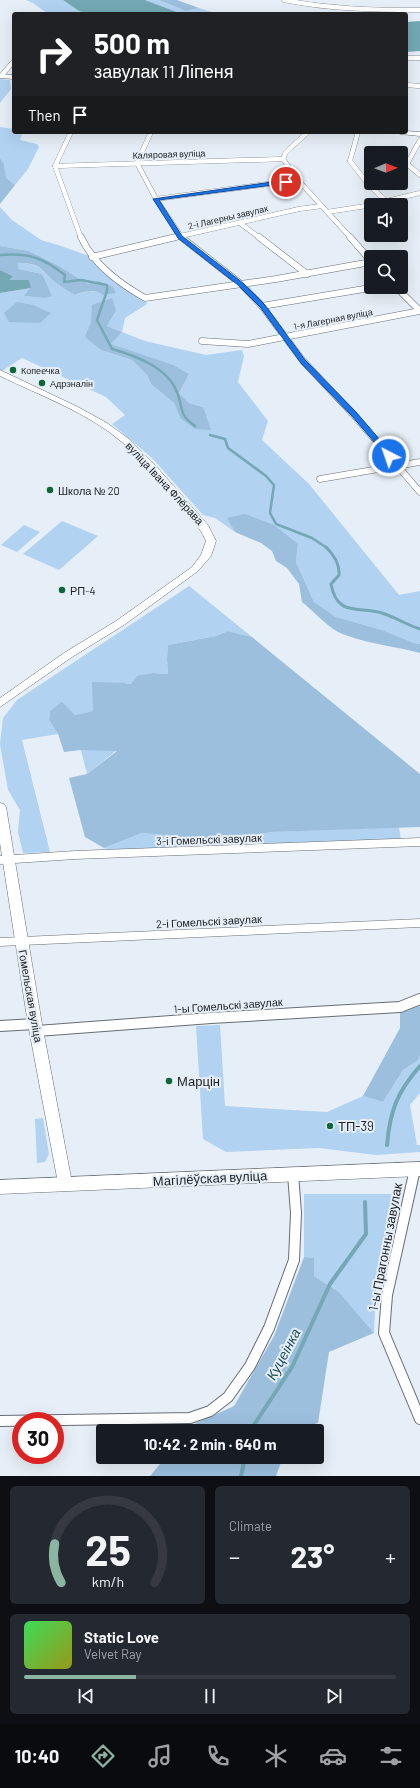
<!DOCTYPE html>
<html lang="en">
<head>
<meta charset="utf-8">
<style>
	:root { --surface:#171b24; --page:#242831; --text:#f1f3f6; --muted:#9ea1a6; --line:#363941; --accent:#8bb4a1 }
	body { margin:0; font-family:Barlow,sans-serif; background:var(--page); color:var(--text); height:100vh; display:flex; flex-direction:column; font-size:15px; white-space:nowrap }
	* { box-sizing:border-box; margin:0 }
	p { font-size:13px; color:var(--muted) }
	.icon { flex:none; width:22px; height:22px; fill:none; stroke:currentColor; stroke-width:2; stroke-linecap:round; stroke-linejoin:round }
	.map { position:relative; height:1476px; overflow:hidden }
	.side { display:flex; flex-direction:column; gap:10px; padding:10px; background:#0d0f14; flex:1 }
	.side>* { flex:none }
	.banner { position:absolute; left:12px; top:12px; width:396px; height:122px; border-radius:4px; box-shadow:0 4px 16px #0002; background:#202124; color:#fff; overflow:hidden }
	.needle { width:26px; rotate:89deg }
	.buttons { position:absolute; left:364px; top:146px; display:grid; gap:8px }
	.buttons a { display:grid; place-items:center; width:44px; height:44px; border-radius:4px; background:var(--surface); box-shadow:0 4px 16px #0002; font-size:20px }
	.speed { position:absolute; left:12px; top:1412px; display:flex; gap:8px; font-size:20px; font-weight:700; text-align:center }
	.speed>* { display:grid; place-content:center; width:52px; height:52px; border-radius:50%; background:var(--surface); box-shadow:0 4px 16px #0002; line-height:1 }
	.speed .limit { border:6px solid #d22; background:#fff; color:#111 }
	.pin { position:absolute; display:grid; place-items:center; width:34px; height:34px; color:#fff; margin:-17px; border:2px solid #fff; border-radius:50%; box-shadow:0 1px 4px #0007 }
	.me { position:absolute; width:44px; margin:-22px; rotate:319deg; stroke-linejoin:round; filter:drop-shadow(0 0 3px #0008) }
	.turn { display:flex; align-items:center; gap:14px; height:84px; padding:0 16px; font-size:18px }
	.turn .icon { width:52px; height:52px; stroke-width:2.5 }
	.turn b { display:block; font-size:28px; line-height:34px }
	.then { display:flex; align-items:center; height:38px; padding:0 16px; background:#0003; gap:8px; font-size:15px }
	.big { font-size:30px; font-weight:700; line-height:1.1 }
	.side .tile { flex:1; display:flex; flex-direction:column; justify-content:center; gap:6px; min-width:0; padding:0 14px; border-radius:6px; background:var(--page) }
	.side .dial { align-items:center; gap:0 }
	.dial svg { height:104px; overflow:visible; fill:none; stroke:var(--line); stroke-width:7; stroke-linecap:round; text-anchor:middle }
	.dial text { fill:var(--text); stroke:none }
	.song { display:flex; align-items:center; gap:12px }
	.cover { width:48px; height:48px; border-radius:6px; background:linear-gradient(135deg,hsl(130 70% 55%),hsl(60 70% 35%)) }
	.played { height:4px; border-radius:2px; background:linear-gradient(90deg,var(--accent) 30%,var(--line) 30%) }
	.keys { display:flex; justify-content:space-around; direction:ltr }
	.heat { display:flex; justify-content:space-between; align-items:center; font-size:22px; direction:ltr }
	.side .tiles { flex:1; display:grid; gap:10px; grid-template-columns:1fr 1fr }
	.tile:last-child { grid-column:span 2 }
	.trip { position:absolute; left:96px; top:1424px; width:228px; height:40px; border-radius:4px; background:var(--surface); box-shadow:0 4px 16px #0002; font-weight:700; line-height:40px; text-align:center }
	.tab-bar { display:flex; height:64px; justify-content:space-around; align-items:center; background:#090b0e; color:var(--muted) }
	.tab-bar .icon { width:28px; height:28px }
	.tab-bar .current { color:var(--accent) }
	.tab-bar b { font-size:18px; color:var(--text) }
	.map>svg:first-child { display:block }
	.green { fill:#b1d2f1; fill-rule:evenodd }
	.forest { fill:#9cbfde }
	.water { fill:#73a8b4 }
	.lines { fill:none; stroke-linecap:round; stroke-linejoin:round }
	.stream-far2 { stroke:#73a8b4; stroke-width:2.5 }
	.stream-far1 { stroke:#73a8b4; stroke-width:3 }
	.stream { stroke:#73a8b4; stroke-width:4 }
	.street-far3-casing { stroke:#666d74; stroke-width:5 }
	.street-far2-casing { stroke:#666d74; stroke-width:7 }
	.street-far1-casing { stroke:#666d74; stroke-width:9 }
	.street-casing { stroke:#666d74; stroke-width:12 }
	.secondary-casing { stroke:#666d74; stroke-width:1 }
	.primary-casing { stroke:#666d74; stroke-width:1 }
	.street-far3 { stroke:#fff; stroke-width:4.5 }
	.street-far2 { stroke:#fff; stroke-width:6 }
	.street-far1 { stroke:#fff; stroke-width:8 }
	.street { stroke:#fff; stroke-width:10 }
	.secondary { fill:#fff; fill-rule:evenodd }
	.primary { fill:#fff; fill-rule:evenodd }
	.route { fill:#1a73e8; stroke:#114b97 }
	.poi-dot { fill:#0f6739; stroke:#e6eff7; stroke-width:1.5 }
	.labels { text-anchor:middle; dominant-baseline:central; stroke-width:4; stroke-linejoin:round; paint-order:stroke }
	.far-street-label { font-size:9px; fill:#1d2023; stroke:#e6eff7 }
	.far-poi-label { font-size:9px; fill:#1d2023; stroke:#e6eff7; text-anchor:start }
	.street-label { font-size:11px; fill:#1d2023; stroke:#e6eff7 }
	.poi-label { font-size:11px; fill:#1d2023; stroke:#e6eff7; text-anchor:start }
	.near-poi-label { font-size:13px; fill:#1d2023; stroke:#e6eff7; text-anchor:start }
	.near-street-label { font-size:13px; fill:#1d2023; stroke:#e6eff7 }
	.near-water-label { font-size:14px; font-style:italic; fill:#1e4d56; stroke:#e6eff7 }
</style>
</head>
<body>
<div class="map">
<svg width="420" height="1476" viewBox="0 0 420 1476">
	<rect width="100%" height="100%" fill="#e6eff7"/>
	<!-- green -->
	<g class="green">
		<polygon points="26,0 63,0 79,11 88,14 48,14 33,3"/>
		<polygon points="145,0 159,0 186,11 199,8 218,14 227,14 182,14"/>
		<polygon points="0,79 10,80 11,89 0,103"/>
		<polygon points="0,127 14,129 14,132 22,134 20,140 37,144 39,147 28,169 15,185 6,178 4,164 0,158"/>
		<path d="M0 207 12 220 41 240 58 245 98 259 143 297 147 304 125 318 122 332 145 341 206 355 242 350 244 356 238 382 268 421 262 440 309 484 399 595 420 591V644L414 643 382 630 336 617 314 602 296 562 298 544 228 518 235 532 215 518 203 515 153 459 112 424 125 415 106 397 22 358 2 371 0 370V293L31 288 25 296 44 298 42 274 19 269 16 263C42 263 39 269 56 283 62 288 69 291 75 295L88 291 115 293 88 284 59 266 29 251 0 246ZM116 311 107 326 122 332 111 344 189 374 179 393 189 403 203 407 180 418 174 403 151 384 147 375 132 360 101 350 86 337 91 322Z"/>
		<polygon points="62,521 98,536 59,570 23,554"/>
		<polygon points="24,525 40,532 17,552 1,545"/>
		<polygon points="189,586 252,637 228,631 216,636 168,645 167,659 168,674 153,673 131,684 124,683 93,711 75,715 50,711 49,720 58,734 22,740 50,852 23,853 18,832 20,810 8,790 0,744 3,718 17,700"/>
		<polygon points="81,750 117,750 87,774"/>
		<polygon points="399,827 401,840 112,850 104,848 142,833 225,841 272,832"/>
		<polygon points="220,1025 225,1106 327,1112 363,1096 383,1102 403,1070 418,1060 420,1055 420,1093 410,1105 417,1145 420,1145 420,1152 376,1155 319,1148 226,1152 203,1139 196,1026"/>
		<polygon points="43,1118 49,1154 45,1162 37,1163 35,1119"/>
		<polygon points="304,1194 397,1194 398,1216 376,1285 374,1333 339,1292 314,1276 314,1258 304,1257"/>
	</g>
	<!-- forest -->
	<g class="forest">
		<polygon points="159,0 177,0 199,8 186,11"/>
		<polygon points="0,158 4,164 6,178 15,185 0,204"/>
		<path d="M0 246 29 251 59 266 88 284 98 281 113 287 116 293 103 295C94 288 84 292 75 295 69 291 62 288 56 283 39 269 43 263 17 263L19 269 42 274 52 296 44 298 24 296 30 288 29 280H8L13 276 0 270Z"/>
		<polygon points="112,298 116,311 107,326 122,332 111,344 173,365 189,374 179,393 189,403 203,407 211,430 195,429 180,418 174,403 151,384 147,375 132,360 101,350 85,337 91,322 92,305"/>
		<polygon points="17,302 33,305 51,313 40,323 9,322 4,313"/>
		<path d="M245 514 274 525 298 544 296 562 314 602 336 617 382 630 414 643 420 644V653C394 646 362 643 338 632 327 626 312 610 302 602L299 584 287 568 276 561 272 551 261 543 235 532 227 518Z"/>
		<polygon points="228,631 252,637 420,774 420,827 272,832 225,841 142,833 104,848 85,837 69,778 87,774 117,751 81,750 64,752 58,734 49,720 50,711 62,702 75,715 93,711 92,682 124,683 131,684 137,676 153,673 168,674 167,659 168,645 216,636"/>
		<polygon points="420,1006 420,1055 418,1060 403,1070 383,1102 363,1096 400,1028 400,1012"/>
		<polygon points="304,1257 314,1258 314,1276 339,1292 374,1333 329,1352 318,1423 291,1431 187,1431 192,1425 234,1406 274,1336"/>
		<polygon points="166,1457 283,1457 276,1476 150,1476"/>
	</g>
	<!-- water -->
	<g class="water">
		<polygon points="63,0 145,0 182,14 88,14 79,11"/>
		<polygon points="420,21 420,51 406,52 406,22"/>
		<polygon points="0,270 13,276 9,280 29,280 31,288 0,293"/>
	</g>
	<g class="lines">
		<!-- stream-far2 -->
		<g class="stream-far2">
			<path d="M0 255C29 253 42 257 65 275L64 282 81 280 107 285V291L97 320 112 349C136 356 167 367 177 392 184 410 178 414 195 426"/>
			<polyline points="210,435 225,439 228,448 266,476 274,485 270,513 276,524 312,538 327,548"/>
		</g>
		<!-- stream-far1 -->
		<path class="stream-far1" d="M326 547C334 555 340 564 339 575L331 584C337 617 358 606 382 613 395 617 407 625 420 629"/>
		<!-- stream -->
		<g class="stream">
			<path d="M387 1145C390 1111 397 1092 420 1066"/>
			<polyline points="250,1431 292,1367 330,1284 366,1234 365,1202"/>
			<polyline points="241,1476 245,1457"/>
		</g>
		<defs>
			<g id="street-far3">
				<path d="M284 0C329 9 374 10 420 10"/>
				<polyline points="406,58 420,58"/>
				<polyline points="1,76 14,61"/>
				<polyline points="406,85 420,86"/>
				<polyline points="71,132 55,166 81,238"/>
				<polyline points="151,132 137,163 156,199 182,238"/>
				<polyline points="308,132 286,152 283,159 298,180 351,238"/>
				<polyline points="358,132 350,161 368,184 386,201"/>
				<polyline points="420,140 407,164 420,175"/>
				<polyline points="55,166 283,159"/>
				<polyline points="156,199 298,180"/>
				<polyline points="327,212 366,206 420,193"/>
				<polyline points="241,224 260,238"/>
				<polyline points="172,238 299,209 321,206"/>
			</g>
			<g id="street-far2">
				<path d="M81 237C94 265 119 283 145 298L276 279 371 262"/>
				<polyline points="181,237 241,284 262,306 303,361 353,414 420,492"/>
				<polyline points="259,237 307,274"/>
				<polyline points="350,237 371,261"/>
				<polyline points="92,257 176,237"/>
				<polyline points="396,287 420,311"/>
				<polyline points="262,306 376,287"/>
				<polyline points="202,341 248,344 420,311"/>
				<polyline points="320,479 420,462"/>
			</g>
			<g id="street-far1">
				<polyline points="0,860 75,855 420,842"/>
				<polyline points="0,942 420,923"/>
			</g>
			<g id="street">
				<polyline points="0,1026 35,1024"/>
				<polyline points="37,1031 211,1018 400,1007 420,999"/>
				<polyline points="415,1169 387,1295 384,1333 420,1419"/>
				<polyline points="0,1421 190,1418 210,1411 228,1397 250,1366 269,1328 294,1260 296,1213 293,1174"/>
			</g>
			<g id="secondary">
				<polygon points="0,74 14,75 14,79 0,78"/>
				<polygon points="406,131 420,132 420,136 400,134 397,132 406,132"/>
				<path d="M0 370 78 407 107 423 129 439 154 464 208 525 216 541 211 556 198 571 124 625 72 657 0 707V698L64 653 116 621 192 567 201 555 206 541C198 523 185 510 172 495 156 477 141 459 123 443 89 413 41 396 0 376Z"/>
				<polygon points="0,803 4,804 6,807 42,1024 72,1183 70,1188 65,1189 60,1188 58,1183 28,1024 0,843"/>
			</g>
			<polygon id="primary" points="420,1162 420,1176 0,1194 0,1180"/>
		</defs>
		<!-- street-far3 casing -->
		<use href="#street-far3" class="street-far3-casing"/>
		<!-- street-far2 casing -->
		<use href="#street-far2" class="street-far2-casing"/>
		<!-- street-far1 casing -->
		<use href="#street-far1" class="street-far1-casing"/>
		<!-- street casing -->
		<use href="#street" class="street-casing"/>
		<!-- secondary casing -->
		<use href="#secondary" class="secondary-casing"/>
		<!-- primary casing -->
		<use href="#primary" class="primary-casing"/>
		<!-- street-far3 -->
		<use href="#street-far3" class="street-far3"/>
		<!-- street-far2 -->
		<use href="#street-far2" class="street-far2"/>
		<!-- street-far1 -->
		<use href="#street-far1" class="street-far1"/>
		<!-- street -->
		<use href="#street" class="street"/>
		<!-- secondary -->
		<use href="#secondary" class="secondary"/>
		<!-- primary -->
		<use href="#primary" class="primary"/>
	</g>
	<!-- route -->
	<polygon class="route" points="286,180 288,183 159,200 182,236 243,283 265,305 305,360 356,412 392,454 392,457 387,457 351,415 301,363 260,307 238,285 178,238 153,199"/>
	<!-- markers -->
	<g class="poi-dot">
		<circle cx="13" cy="370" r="4"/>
		<circle cx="42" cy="383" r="4"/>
		<circle cx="50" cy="490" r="4"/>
		<circle cx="62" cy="590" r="4"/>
		<circle cx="169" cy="1081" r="4"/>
		<circle cx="330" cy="1126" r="4"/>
	</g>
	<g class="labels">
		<!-- far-street labels -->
		<g class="far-street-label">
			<text transform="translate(169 154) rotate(-2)">Каляровая вуліца</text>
			<text transform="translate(228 217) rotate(-13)">2-і Лагерны завулак</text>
			<text transform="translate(333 319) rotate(-11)">1-я Лагерная вуліца</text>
		</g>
		<!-- far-poi labels -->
		<g class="far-poi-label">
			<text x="21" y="370">Копеечка</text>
			<text x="50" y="383">Адрэналін</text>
		</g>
		<!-- street labels -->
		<g class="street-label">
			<text transform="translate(165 483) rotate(47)">вуліца Івана Флёрава</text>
			<text transform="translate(209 839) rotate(-2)">3-і Гомельскі завулак</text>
			<text transform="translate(209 921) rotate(-3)">2-і Гомельскі завулак</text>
			<text transform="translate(31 996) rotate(80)">Гомельская вуліца</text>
			<text transform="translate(228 1005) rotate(-4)">1-ы Гомельскі завулак</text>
		</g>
		<!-- poi labels -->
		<g class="poi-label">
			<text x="58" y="490">Школа № 20</text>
			<text x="70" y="590">РП-4</text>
		</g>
		<!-- near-poi labels -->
		<g class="near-poi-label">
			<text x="177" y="1081">Марцін</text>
			<text x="338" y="1126">ТП-39</text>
		</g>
		<!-- near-street labels -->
		<g class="near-street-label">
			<text transform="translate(210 1178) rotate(-3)">Магілёўская вуліца</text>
			<text transform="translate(385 1247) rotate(-79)">1-ы Прагонны завулак</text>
		</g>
		<!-- near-water labels -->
		<g class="near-water-label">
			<text transform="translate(283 1354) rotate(-62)">Куцеінка</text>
		</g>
	</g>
</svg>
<div class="buttons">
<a><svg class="needle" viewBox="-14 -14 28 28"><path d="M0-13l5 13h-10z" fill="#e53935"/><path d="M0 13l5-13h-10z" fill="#9ea1a6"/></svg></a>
<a><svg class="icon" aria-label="sound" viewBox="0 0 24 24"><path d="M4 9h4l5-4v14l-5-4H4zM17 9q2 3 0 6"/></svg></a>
<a><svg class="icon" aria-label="search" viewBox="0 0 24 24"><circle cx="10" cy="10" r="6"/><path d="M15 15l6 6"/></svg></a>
</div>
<div class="speed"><div class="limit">30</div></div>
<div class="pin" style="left:286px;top:182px;background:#d93025"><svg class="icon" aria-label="arrive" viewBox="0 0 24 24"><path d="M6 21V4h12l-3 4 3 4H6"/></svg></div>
<svg class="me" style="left:389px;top:456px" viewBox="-20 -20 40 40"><circle r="17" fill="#1a73e8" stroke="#fff" stroke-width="3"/><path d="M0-11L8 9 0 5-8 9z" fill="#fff"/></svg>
<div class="trip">10:42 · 2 min · 640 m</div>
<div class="banner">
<div class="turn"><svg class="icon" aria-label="right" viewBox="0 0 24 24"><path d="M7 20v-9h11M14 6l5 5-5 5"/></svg><div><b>500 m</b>завулак 11 Ліпеня</div></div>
<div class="then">Then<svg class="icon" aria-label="arrive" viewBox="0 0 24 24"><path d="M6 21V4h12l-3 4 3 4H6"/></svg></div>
</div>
</div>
<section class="side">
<div class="tiles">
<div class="tile dial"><svg viewBox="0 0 100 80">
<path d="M14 69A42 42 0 1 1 86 69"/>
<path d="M14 69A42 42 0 0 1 9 39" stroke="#8bb4a1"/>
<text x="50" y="56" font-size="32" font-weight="700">25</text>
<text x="50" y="72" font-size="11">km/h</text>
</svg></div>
<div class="tile"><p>Climate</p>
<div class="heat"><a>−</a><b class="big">23°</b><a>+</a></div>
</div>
<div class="tile">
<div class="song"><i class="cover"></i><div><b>Static Love</b><p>Velvet Ray</p></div></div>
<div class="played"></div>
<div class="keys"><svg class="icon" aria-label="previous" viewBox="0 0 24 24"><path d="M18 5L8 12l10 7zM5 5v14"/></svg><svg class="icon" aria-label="pause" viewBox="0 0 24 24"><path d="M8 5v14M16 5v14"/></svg><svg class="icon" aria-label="next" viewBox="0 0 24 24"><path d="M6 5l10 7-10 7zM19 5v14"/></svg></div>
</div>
</div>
</section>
<nav class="tab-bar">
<b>10:40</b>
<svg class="icon current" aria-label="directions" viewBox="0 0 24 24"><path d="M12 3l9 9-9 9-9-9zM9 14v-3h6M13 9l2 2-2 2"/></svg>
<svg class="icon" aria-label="music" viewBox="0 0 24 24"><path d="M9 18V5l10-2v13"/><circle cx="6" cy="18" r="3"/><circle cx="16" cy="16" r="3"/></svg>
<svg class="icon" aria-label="phone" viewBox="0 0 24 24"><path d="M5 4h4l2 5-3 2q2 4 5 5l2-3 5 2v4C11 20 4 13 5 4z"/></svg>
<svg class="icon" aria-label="climate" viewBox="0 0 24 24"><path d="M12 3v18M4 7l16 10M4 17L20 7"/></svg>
<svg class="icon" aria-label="car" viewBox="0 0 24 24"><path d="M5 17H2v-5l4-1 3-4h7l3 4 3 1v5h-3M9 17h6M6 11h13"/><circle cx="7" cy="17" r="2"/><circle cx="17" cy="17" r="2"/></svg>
<svg class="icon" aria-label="filters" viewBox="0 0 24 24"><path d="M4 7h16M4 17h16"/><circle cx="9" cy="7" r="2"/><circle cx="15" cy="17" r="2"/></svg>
</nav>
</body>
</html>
